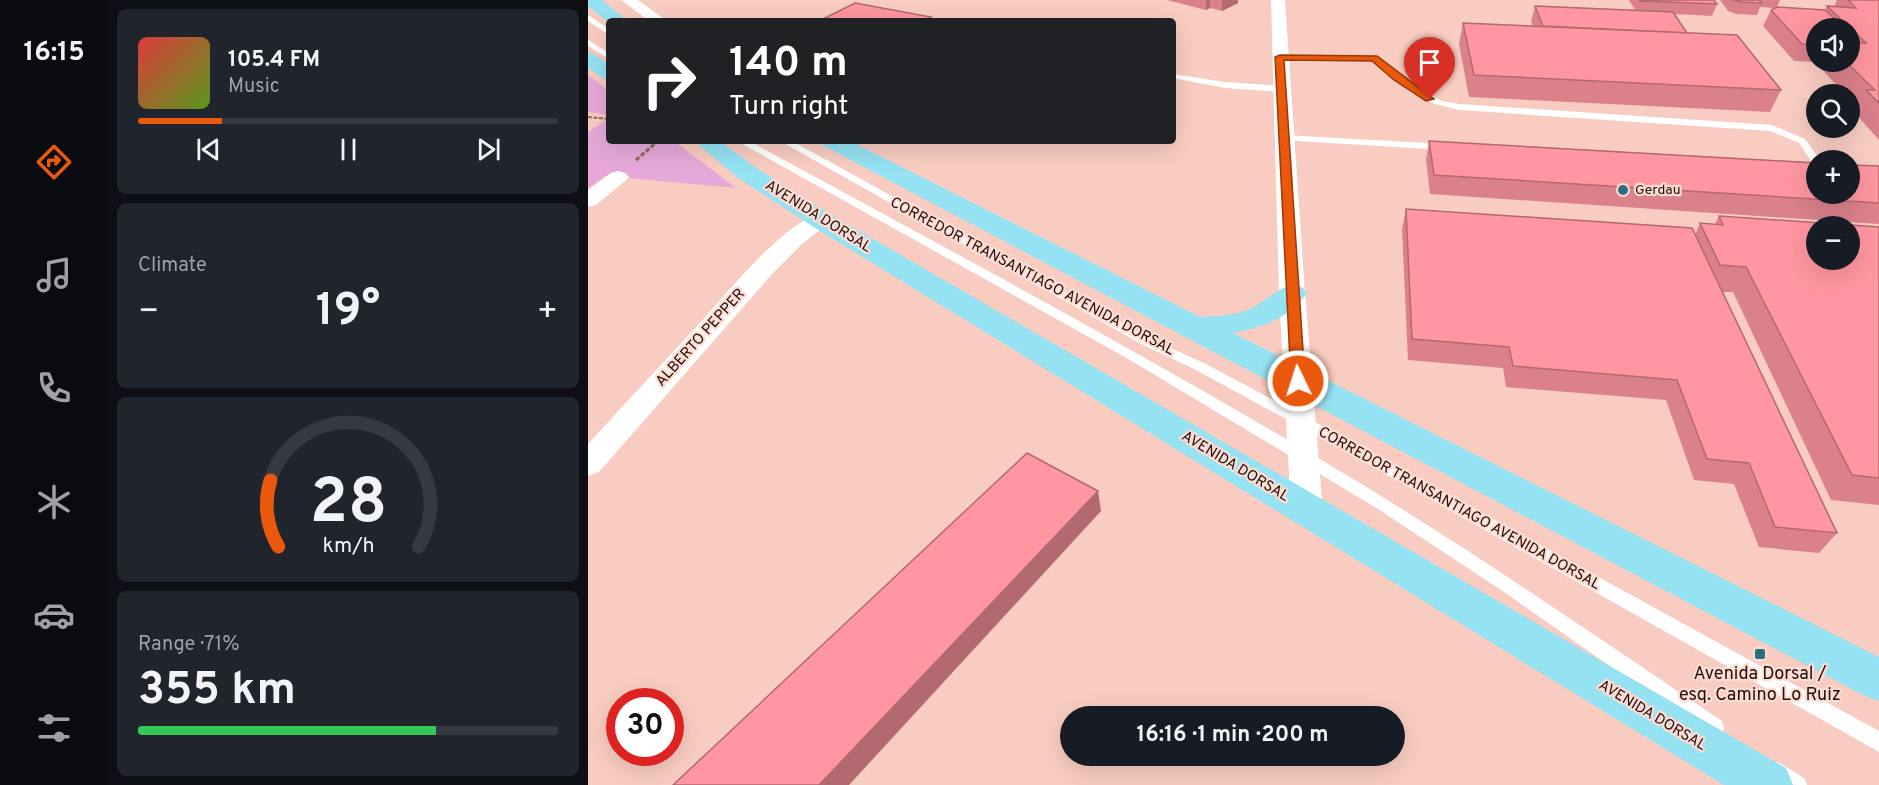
<!DOCTYPE html>
<html lang="en">
<head>
<meta charset="utf-8">
<style>
	:root { --surface:#171b24; --page:#20242c; --text:#f1f3f6; --muted:#9ea1a6; --line:#363941; --accent:#ea580c }
	body { margin:0; font-family:Overpass,sans-serif; background:var(--page); color:var(--text); height:100vh; display:flex; flex-direction:column; font-size:22px; white-space:nowrap }
	* { box-sizing:border-box; margin:0 }
	p { font-size:20px; color:var(--muted) }
	.icon { flex:none; width:33px; height:33px; fill:none; stroke:currentColor; stroke-width:2; stroke-linecap:round; stroke-linejoin:round }
	.map { position:relative; flex:1; overflow:hidden }
	.side { display:flex; flex-direction:column; gap:9px; padding:9px; background:#0d0f14; width:480px }
	.side>* { flex:none }
	.banner { position:absolute; left:18px; top:18px; width:570px; height:126px; border-radius:6px; box-shadow:0 6px 24px #0002; background:#202124; color:#fff; overflow:hidden }
	.buttons { position:absolute; left:1218px; top:18px; display:grid; gap:12px }
	.buttons a { display:grid; place-items:center; width:54px; height:54px; border-radius:50%; background:var(--surface); box-shadow:0 6px 24px #0002; font-size:30px }
	.speed { position:absolute; left:18px; top:688px; display:flex; gap:12px; font-size:30px; font-weight:700; text-align:center }
	.speed>* { display:grid; place-content:center; width:78px; height:78px; border-radius:50%; background:var(--surface); box-shadow:0 6px 24px #0002; line-height:1 }
	.speed .limit { border:9px solid #d22; background:#fff; color:#111 }
	.pin { position:absolute; display:grid; place-items:center; width:51px; height:51px; color:#fff; margin:-62px -26px; border-radius:50% 50% 50% 0; rotate:-45deg; box-shadow:0 0 6px #0007 }
	.pin .icon { rotate:45deg }
	.me { position:absolute; width:66px; margin:-33px; rotate:356deg; stroke-linejoin:round; filter:drop-shadow(0 0 4px #0008) }
	.turn { display:flex; align-items:center; gap:21px; height:126px; padding:0 24px; font-size:27px }
	.turn .icon { width:78px; height:78px; stroke-width:2.5 }
	.turn b { display:block; font-size:42px; line-height:51px }
	.big { font-size:45px; font-weight:700; line-height:1.1 }
	.side .widget { flex:1; display:flex; flex-direction:column; justify-content:center; gap:9px; min-width:0; padding:0 21px; border-radius:9px; background:var(--page) }
	.side .dial { align-items:center; gap:0 }
	.dial svg { height:156px; overflow:visible; fill:none; stroke:var(--line); stroke-width:7; stroke-linecap:round; text-anchor:middle }
	.dial text { fill:var(--text); stroke:none }
	.song { display:flex; align-items:center; gap:18px }
	.cover { width:72px; height:72px; border-radius:9px; background:linear-gradient(135deg,hsl(0 70% 55%),hsl(90 70% 35%)) }
	.played { height:6px; border-radius:3px; background:linear-gradient(90deg,var(--accent) 20%,var(--line) 20%) }
	.keys { display:flex; justify-content:space-around; direction:ltr }
	.heat { display:flex; justify-content:space-between; align-items:center; font-size:33px; direction:ltr }
	.charge { height:9px; border-radius:4px; background:linear-gradient(90deg,#34c759 71%,var(--line) 0) }
	.trip { position:absolute; left:472px; top:706px; width:345px; height:60px; border-radius:30px; background:var(--surface); box-shadow:0 6px 24px #0002; font-weight:700; line-height:60px; text-align:center }
	main { display:flex; flex:1; min-height:0 }
	.menu { display:flex; flex-direction:column; width:108px; justify-content:space-around; align-items:center; background:#090b0e; color:var(--muted) }
	.menu .icon { width:42px; height:42px }
	.menu .on { color:var(--accent) }
	.menu b { font-size:27px; color:var(--text) }
	.map>svg:first-child { display:block }
	.green { fill:#e5a8d8 }
	.lines { fill:none; stroke-linecap:round; stroke-linejoin:round }
	.path-far1 { stroke:#896a62; stroke-width:2; stroke-dasharray:4 1.5; stroke-linecap:butt }
	.path { stroke:#896a62; stroke-width:3; stroke-dasharray:4.5 2; stroke-linecap:butt }
	.lane { fill:#fff; fill-rule:evenodd }
	.street { fill:#fff; fill-rule:evenodd }
	.primary { fill:#94e2f2; fill-rule:evenodd }
	.wall { fill:#db818a; fill-rule:evenodd }
	.shaded-wall { fill:#b26970 }
	.building { fill:#ff96a0; stroke:#b26970; stroke-width:1.5; fill-rule:evenodd }
	.route { fill:#ea580c; stroke:#983908; stroke-width:1.5 }
	.poi-dot { fill:#2a6f7e; stroke:#fedcd4; stroke-width:2 }
	.labels { text-anchor:middle; dominant-baseline:central; stroke-width:4.5; stroke-linejoin:round; paint-order:stroke }
	.far-poi-label { font-size:14px; fill:#210f0a; stroke:#fedcd4; text-anchor:start }
	.street-label { font-size:15px; fill:#210f0a; stroke:#fedcd4 }
	.near-poi-label { font-size:18px; fill:#210f0a; stroke:#fedcd4 }
</style>
</head>
<body>
<main>
<nav class="menu">
<b>16:15</b>
<svg class="icon on" aria-label="directions" viewBox="0 0 24 24"><path d="M12 3l9 9-9 9-9-9zM9 14v-3h6M13 9l2 2-2 2"/></svg>
<svg class="icon" aria-label="music" viewBox="0 0 24 24"><path d="M9 18V5l10-2v13"/><circle cx="6" cy="18" r="3"/><circle cx="16" cy="16" r="3"/></svg>
<svg class="icon" aria-label="phone" viewBox="0 0 24 24"><path d="M5 4h4l2 5-3 2q2 4 5 5l2-3 5 2v4C11 20 4 13 5 4z"/></svg>
<svg class="icon" aria-label="climate" viewBox="0 0 24 24"><path d="M12 3v18M4 7l16 10M4 17L20 7"/></svg>
<svg class="icon" aria-label="car" viewBox="0 0 24 24"><path d="M5 17H2v-5l4-1 3-4h7l3 4 3 1v5h-3M9 17h6M6 11h13"/><circle cx="7" cy="17" r="2"/><circle cx="17" cy="17" r="2"/></svg>
<svg class="icon" aria-label="filters" viewBox="0 0 24 24"><path d="M4 7h16M4 17h16"/><circle cx="9" cy="7" r="2"/><circle cx="15" cy="17" r="2"/></svg>
</nav>
<section class="side">
<div class="widget">
<div class="song"><i class="cover"></i><div><b>105.4 FM</b><p>Music</p></div></div>
<div class="played"></div>
<div class="keys"><svg class="icon" aria-label="previous" viewBox="0 0 24 24"><path d="M18 5L8 12l10 7zM5 5v14"/></svg><svg class="icon" aria-label="pause" viewBox="0 0 24 24"><path d="M8 5v14M16 5v14"/></svg><svg class="icon" aria-label="next" viewBox="0 0 24 24"><path d="M6 5l10 7-10 7zM19 5v14"/></svg></div>
</div>
<div class="widget"><p>Climate</p>
<div class="heat"><a>−</a><b class="big">19°</b><a>+</a></div>
</div>
<div class="widget dial"><svg viewBox="0 0 100 80">
<path d="M14 69A42 42 0 1 1 86 69"/>
<path d="M14 69A42 42 0 0 1 10 35" stroke="#ea580c"/>
<text x="50" y="56" font-size="32" font-weight="700">28</text>
<text x="50" y="72" font-size="11">km/h</text>
</svg></div>
<div class="widget"><p>Range · 71%</p><b class="big">355 km</b><div class="charge"></div></div>
</section>
<div class="map">
<svg width="1291" height="785" viewBox="0 0 1291 785">
	<rect width="100%" height="100%" fill="#f8ccc1"/>
	<!-- green -->
	<g class="green">
		<polygon points="0,75 21,91 21,115 0,112"/>
		<polygon points="21,118 21,141 86,141 148,188 17,176 0,188 0,132"/>
	</g>
	<g class="lines">
		<!-- path-far1 -->
		<polyline class="path-far1" points="0,117 21,119"/>
		<!-- path -->
		<polyline class="path" points="48,160 70,141"/>
		<!-- lane -->
		<g class="lane">
			<polygon points="0,15 21,29 21,35 0,21"/>
			<polygon points="0,40 21,53 21,59 0,46"/>
			<polygon points="688,55 789,56 831,90 854,101 871,104 1184,125 1217,139 1232,160 1228,160 1228,165 1225,164 1211,143 1182,131 871,110 847,104 825,94 784,60 691,59 687,57"/>
			<polygon points="585,74 637,82 693,86 697,89 693,92 637,88 585,78"/>
			<polygon points="695,135 858,144 863,147 858,150 692,140 690,138"/>
			<path d="M149 141H161C376 258 593 373 801 501 914 571 1024 647 1134 721L1136 728 1134 735 1127 737 1120 735 916 592 790 509 542 360Z"/>
			<polygon points="192,141 204,141 565,340 618,364 772,446 1291,731 1291,752 762,454 608,370 557,346"/>
			<path d="M1190 762 1216 778 1219 785C1203 785 1187 785 1180 772L1183 765Z"/>
		</g>
		<!-- street -->
		<g class="street">
			<polygon points="33,0 50,0 79,21 61,21"/>
			<polygon points="683,0 697,0 717,293 735,511 731,520 719,524 707,520 703,511 691,293"/>
			<polygon points="30,171 37,173 41,177 37,181 8,205 0,207 0,190 23,173"/>
			<path d="M233 213 241 215 244 220 213 245 184 274 11 472 0 476V444C37 403 75 363 112 323 139 293 195 223 233 213Z"/>
		</g>
		<!-- primary -->
		<g class="primary">
			<polygon points="0,0 14,0 39,21 21,23 0,6"/>
			<polygon points="0,53 7,55 21,65 21,80 14,78 0,68"/>
			<polygon points="106,141 132,141 167,167 242,214 1198,768 1205,785 1136,785 224,226 149,177"/>
			<path d="M233 141H262L612 317C628 316 645 316 660 310 680 302 692 281 714 287L719 293C701 319 674 327 645 333L1291 657V701L1275 695 236 146Z"/>
		</g>
	</g>
	<!-- wall -->
	<g class="wall">
		<polygon points="579,0 650,0 650,3 634,11 622,8 618,10"/>
		<polygon points="1041,0 1126,0 1129,4 1124,16 1087,14 1099,33 1193,90 1182,112 881,97 871,44 875,23 945,26 943,22 947,6 1047,10"/>
		<path d="M1132 0H1192L1189 7 1237 10 1239 6 1246 7 1249 0H1291V140L1266 112 1269 107 1262 99V94H1257L1227 62 1206 61 1175 26 1183 10 1187 8 1172 7 1169 15 1148 14 1140 11ZM1228 28H1262V62H1228Z"/>
		<polygon points="841,141 1291,166 1291,224 842,194 838,160"/>
		<polygon points="818,209 1107,235 1112,223 1127,224 1131,216 1291,227 1291,505 1243,500 1145,292 1134,292 1249,533 1231,553 1171,547 1146,484 1106,480 1078,400 918,387 915,368 820,360 814,229"/>
	</g>
	<!-- shaded-wall -->
	<g class="shaded-wall">
		<polygon points="618,0 622,0 622,8 618,10"/>
		<polygon points="634,0 650,0 650,3 634,11"/>
		<polygon points="343,17 344,21 335,21"/>
		<polygon points="510,491 513,511 261,785 231,785"/>
	</g>
	<!-- building -->
	<g class="building">
		<polygon points="1052,0 1126,0 1129,4 1052,1"/>
		<polygon points="1145,0 1171,0 1174,3 1153,2"/>
		<polygon points="1260,0 1291,0 1291,103 1278,90 1287,90 1258,62 1262,62 1262,42 1278,43 1239,6 1268,8"/>
		<polygon points="267,3 343,17 335,21 231,21"/>
		<polygon points="947,6 1085,12 1099,33 955,26"/>
		<polygon points="1189,7 1237,10 1257,28 1228,28 1228,44 1214,44 1183,10"/>
		<polygon points="875,23 1149,35 1193,90 886,75"/>
		<polygon points="1262,33 1271,42 1262,42"/>
		<polygon points="841,141 1228,163 1228,194 1262,194 1262,165 1291,166 1291,203 846,175"/>
		<polygon points="818,209 1104,228 1249,533 1187,527 1161,463 1119,459 1089,380 925,366 921,347 824,339"/>
		<path d="M1131 216 1291 227V478L1264 475 1158 267 1132 265 1112 223 1135 225ZM1228 226H1262V260H1228Z"/>
		<polygon points="439,453 510,491 231,785 85,785"/>
	</g>
	<!-- route -->
	<polygon class="route" points="692,55 789,56 846,99 838,101 806,80 784,61 696,60 717,381 710,386 703,381 687,57"/>
	<!-- markers -->
	<g class="poi-dot">
		<circle cx="1035" cy="190" r="6"/>
		<rect x="1166" y="648" width="12" height="12" rx="3"/>
	</g>
	<g class="labels">
		<!-- far-poi labels -->
		<g class="far-poi-label">
			<text x="1047" y="190">Gerdau</text>
		</g>
		<!-- street labels -->
		<g class="street-label">
			<text transform="translate(230 217) rotate(32)">AVENIDA DORSAL</text>
			<text transform="translate(444 277) rotate(28)">CORREDOR TRANSANTIAGO AVENIDA DORSAL</text>
			<text transform="translate(113 338) rotate(-48)">ALBERTO PEPPER</text>
			<text transform="translate(647 467) rotate(31)">AVENIDA DORSAL</text>
			<text transform="translate(871 509) rotate(29)">CORREDOR TRANSANTIAGO AVENIDA DORSAL</text>
			<text transform="translate(1064 716) rotate(31)">AVENIDA DORSAL</text>
		</g>
		<!-- near-poi labels -->
		<g class="near-poi-label">
			<text x="1172" y="674">Avenida Dorsal /<tspan x="1172" dy="21">esq. Camino Lo Ruiz</tspan></text>
		</g>
	</g>
</svg>
<div class="buttons">
<a><svg class="icon" aria-label="sound" viewBox="0 0 24 24"><path d="M4 9h4l5-4v14l-5-4H4zM17 9q2 3 0 6"/></svg></a>
<a><svg class="icon" aria-label="search" viewBox="0 0 24 24"><circle cx="10" cy="10" r="6"/><path d="M15 15l6 6"/></svg></a>
<a>+</a>
<a>−</a>
</div>
<div class="speed"><div class="limit">30</div></div>
<div class="pin" style="left:842px;top:99px;background:#d93025"><svg class="icon" aria-label="arrive" viewBox="0 0 24 24"><path d="M6 21V4h12l-3 4 3 4H6"/></svg></div>
<svg class="me" style="left:710px;top:381px" viewBox="-20 -20 40 40"><circle r="17" fill="#ea580c" stroke="#fff" stroke-width="3"/><path d="M0-11L8 9 0 5-8 9z" fill="#fff"/></svg>
<div class="trip">16:16 · 1 min · 200 m</div>
<div class="banner">
<div class="turn"><svg class="icon" aria-label="right" viewBox="0 0 24 24"><path d="M7 20v-9h11M14 6l5 5-5 5"/></svg><div><b>140 m</b>Turn right</div></div>
</div>
</div>
</main>
</body>
</html>
